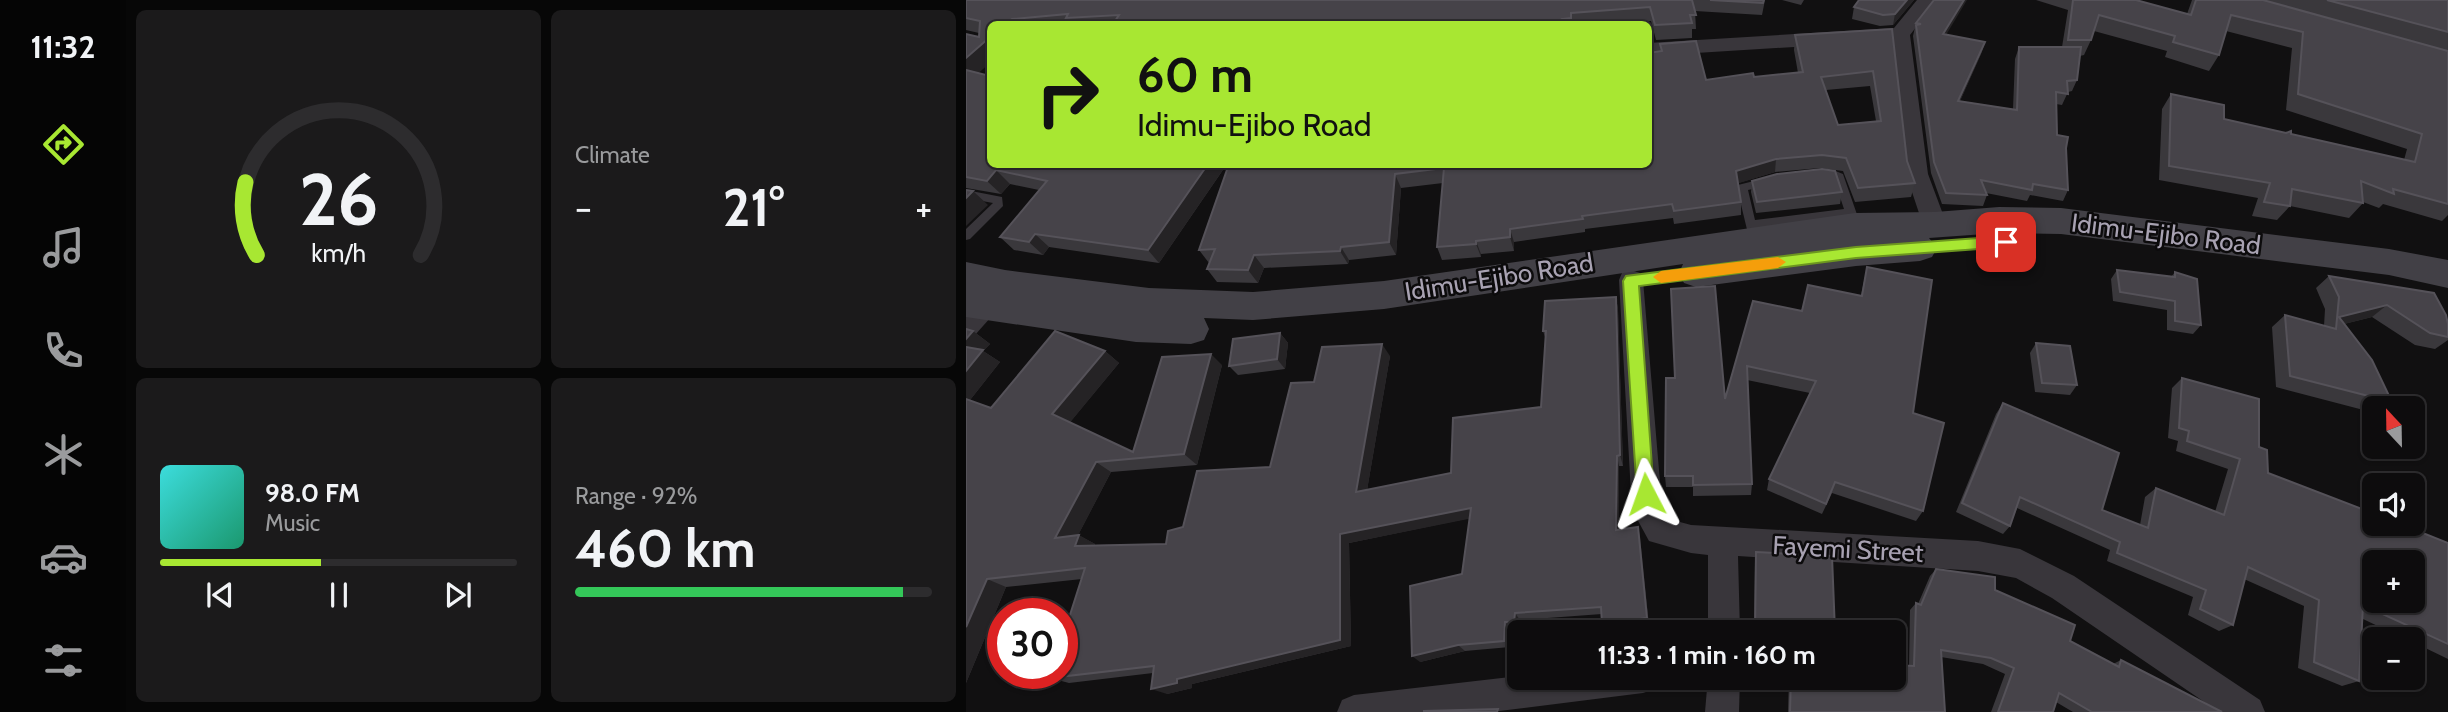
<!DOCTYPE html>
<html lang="en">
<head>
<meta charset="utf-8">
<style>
	:root { --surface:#0d0c0d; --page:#1b1a1b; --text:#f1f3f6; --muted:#9a9b9d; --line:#2d2c2e; --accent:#a8e732 }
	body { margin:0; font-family:Cabin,sans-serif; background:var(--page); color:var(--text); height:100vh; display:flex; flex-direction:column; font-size:26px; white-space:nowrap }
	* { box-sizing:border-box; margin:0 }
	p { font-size:23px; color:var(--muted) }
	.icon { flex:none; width:38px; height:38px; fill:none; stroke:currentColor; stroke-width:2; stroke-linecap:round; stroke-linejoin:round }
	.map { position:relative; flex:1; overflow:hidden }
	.details { display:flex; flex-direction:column; gap:10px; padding:10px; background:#070707; width:840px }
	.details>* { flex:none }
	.guide { position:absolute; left:21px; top:21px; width:665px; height:147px; border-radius:10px; box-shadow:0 2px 5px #0004,0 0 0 2px var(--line); background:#a8e732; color:#111; overflow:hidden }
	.needle { width:46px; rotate:338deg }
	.controls { position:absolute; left:1396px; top:396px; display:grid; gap:14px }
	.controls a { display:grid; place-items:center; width:63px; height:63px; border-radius:10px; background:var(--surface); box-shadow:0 2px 5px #0004,0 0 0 2px var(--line); font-size:35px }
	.speed { position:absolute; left:21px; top:598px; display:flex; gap:14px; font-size:35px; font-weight:700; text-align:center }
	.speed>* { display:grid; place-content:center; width:91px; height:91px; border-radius:50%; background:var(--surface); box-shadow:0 2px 5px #0004,0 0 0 2px var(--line); line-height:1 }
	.speed .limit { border:10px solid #d22; background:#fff; color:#111 }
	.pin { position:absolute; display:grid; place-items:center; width:60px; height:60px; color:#fff; margin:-30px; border-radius:14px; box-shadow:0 4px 10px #0006 }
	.me { position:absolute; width:77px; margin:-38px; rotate:356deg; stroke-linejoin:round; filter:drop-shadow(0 0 5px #0008) }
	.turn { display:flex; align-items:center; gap:24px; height:147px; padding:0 35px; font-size:32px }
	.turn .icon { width:91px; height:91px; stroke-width:2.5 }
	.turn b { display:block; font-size:49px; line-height:60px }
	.big { font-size:52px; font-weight:700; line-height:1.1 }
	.details .tile { flex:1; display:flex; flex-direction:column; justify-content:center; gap:10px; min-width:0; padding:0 24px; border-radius:10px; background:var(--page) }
	.details .dial { align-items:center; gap:0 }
	.dial svg { height:182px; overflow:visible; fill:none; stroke:var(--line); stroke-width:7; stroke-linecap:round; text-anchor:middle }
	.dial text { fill:var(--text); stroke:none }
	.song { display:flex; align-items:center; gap:21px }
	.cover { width:84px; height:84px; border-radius:10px; background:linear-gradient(135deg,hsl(180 70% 55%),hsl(160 70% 35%)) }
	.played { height:7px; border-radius:4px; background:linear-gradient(90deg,var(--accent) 45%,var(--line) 45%) }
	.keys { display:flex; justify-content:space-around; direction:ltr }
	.heat { display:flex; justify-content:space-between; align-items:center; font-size:38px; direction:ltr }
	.charge { height:10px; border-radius:5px; background:linear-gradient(90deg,#34c759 92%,var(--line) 0) }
	.details .tiles { flex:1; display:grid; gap:10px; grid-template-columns:repeat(2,1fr) }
	.trip { position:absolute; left:541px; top:620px; width:399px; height:70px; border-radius:10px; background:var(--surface); box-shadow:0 2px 5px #0004,0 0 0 2px var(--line); font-weight:700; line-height:70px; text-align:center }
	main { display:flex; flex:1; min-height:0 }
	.tab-bar { display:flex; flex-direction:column; width:126px; justify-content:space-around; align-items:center; background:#050505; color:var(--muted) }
	.tab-bar .icon { width:49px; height:49px }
	.tab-bar .on { color:var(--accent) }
	.tab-bar b { font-size:32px; color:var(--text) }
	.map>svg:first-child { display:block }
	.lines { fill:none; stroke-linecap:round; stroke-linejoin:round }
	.service { fill:#39363b; fill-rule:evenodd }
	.minor { fill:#39363b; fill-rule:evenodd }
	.secondary { fill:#424046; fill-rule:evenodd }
	.wall { fill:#3a383c; fill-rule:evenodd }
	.shaded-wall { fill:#252325 }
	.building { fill:#464349; stroke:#555259; stroke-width:2; fill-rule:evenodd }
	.route { fill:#a8e732; stroke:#6d9620; stroke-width:2 }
	.slow { fill:#f59e0b }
	.labels { text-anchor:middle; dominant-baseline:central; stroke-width:5; stroke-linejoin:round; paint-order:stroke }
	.street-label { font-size:26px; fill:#a8a2b2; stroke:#0c0b0c }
</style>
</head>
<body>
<main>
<nav class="tab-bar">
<b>11:32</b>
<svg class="icon on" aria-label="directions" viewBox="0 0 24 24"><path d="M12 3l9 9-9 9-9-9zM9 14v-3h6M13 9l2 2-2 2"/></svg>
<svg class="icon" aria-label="music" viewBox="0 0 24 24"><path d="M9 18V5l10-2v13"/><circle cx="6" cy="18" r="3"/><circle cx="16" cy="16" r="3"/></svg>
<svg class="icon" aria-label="phone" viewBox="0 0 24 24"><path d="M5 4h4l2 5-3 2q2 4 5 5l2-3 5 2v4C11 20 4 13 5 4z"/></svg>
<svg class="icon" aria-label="climate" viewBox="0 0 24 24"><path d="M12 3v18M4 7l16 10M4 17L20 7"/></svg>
<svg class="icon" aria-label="car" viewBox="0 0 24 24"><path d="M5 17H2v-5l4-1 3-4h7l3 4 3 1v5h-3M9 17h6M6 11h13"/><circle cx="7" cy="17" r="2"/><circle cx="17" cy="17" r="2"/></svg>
<svg class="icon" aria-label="filters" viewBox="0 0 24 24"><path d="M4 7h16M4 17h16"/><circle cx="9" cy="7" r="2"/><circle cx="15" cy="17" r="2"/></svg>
</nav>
<section class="details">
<div class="tiles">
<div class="tile dial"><svg viewBox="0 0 100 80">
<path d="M14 69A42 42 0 1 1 86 69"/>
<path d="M14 69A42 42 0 0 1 9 37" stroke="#a8e732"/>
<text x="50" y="56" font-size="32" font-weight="700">26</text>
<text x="50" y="72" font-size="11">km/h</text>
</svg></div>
<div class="tile"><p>Climate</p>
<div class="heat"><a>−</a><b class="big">21°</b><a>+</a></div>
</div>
<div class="tile">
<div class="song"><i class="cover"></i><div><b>98.0 FM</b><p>Music</p></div></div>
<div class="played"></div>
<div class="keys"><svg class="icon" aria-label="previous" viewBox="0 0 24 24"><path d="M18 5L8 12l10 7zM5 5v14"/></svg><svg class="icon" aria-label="pause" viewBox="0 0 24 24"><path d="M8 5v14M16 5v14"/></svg><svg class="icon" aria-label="next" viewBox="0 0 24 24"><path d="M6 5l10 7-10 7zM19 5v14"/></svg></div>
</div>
<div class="tile"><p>Range · 92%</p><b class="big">460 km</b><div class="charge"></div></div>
</div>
</section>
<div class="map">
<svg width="1482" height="712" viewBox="0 0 1482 712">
	<rect width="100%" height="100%" fill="#111011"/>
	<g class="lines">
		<!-- service -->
		<g class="service">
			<polygon points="867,170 877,174 878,177 895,226 893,229 885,229 880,217 791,228 794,239 788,243 784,242 771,188 772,185 800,178 805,182 804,185 782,190 789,220 878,209 868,179 856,179 851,175 856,171"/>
			<polygon points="0,190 36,197 37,206 4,239 0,240 0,229 27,203 0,198"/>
		</g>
		<!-- minor -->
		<g class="minor">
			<polygon points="951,0 971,0 944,35 962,174 981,225 977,231 969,234 961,231 957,225 940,174 925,41 682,56 682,43 928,28"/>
			<polygon points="665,270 674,273 677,280 695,494 703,519 725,525 1012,541 1054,549 1108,576 1294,700 1299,712 1253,712 1086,598 1050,578 1012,571 772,556 774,632 742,632 742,555 725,553 683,541 670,517 665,494 653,280 656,273"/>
			<polygon points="20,298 29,301 33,308 9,335 0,338 0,311 11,301"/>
			<polygon points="553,676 693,677 689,689 677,693 525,712 371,712 376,700 388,695"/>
			<polygon points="742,677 774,677 773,712 739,712"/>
		</g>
		<!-- secondary -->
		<polygon class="secondary" points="1033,207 1095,208 1423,249 1482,260 1482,288 1423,275 1095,234 1033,233 963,238 971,248 966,257 954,261 890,266 730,287 718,283 713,273 717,264 418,309 287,320 238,318 243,329 238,340 225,344 170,342 0,317 0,262 39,270 183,288 287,292 418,281 889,213 969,212"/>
	</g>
	<!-- wall -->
	<g class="wall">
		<polygon points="0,0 799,0 796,15 729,11 730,29 726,29 726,38 690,40 685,21 643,24 24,24 13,73 261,164 193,263 83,247 77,255 48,250 34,237 73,190 44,184 35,194 0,188 0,34 13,37 13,33 0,30"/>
		<polygon points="816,0 838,0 835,5"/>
		<polygon points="893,0 948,0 927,25 914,26 886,19 888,7"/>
		<polygon points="1070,0 1170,0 1221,14 1226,0 1482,0 1482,215 1476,221 1417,204 1413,208 1397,202 1397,203 1383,218 1324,206 1311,220 1286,216 1292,198 1193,180 1196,109 1205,94 1258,119 1438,160 1441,149 1320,110 1326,48 1260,31 1253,55 1243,71 1199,57 1201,51 1128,31 1125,40 1118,55 1114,56 1111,80 1106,91 1102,92 1096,105 1090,104 1091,135 1100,148 1102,190 1097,201 1064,195 1061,201 1020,193 1021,195 1017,206 976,204 965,173 947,36 950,23 980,35 1019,42 1015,54 994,101 1047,109 1049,59 1053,47 1096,47 1102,10"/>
		<path d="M926 29 941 161 949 183 945 197 889 202 877 171 854 168 809 172 772 183 775 202V215L708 224 707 218 619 229V232L548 242V251L515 254V257L476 260 471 247 477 183 435 188 430 255 383 260 382 264 298 268 292 283 251 282 241 269 243 263 233 250 694 51V44L740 80 788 77 832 73 828 50 829 35ZM904 86 910 121 872 125 860 90Z"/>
		<polygon points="786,181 876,192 874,204 790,213 785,192"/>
		<polygon points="901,267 947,413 957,511 950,521 866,493 856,514 801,490 803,479 844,393 781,380 786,484 785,495 727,496 727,487 700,487 699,476 759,399 787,301 836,311 895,295"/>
		<polygon points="1151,270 1205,277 1209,272 1235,325 1227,334 1201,330 1201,310 1147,301 1145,279"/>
		<polygon points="1363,276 1482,324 1482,340 1469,349 1449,345 1406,317 1378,324 1426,402 1418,408 1409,408 1409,413 1310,387 1306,327 1319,315 1358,326 1359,309 1350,288"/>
		<polygon points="650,297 652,310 657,466 653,466 653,530 672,527 683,625 639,631 636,624 636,614 554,620 554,628 545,629 544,647 499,651 454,662 496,574 504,518 383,543 385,646 226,684 226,688 201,694 187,673 103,683 84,678 116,579 40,587 0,683 0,329 7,331 24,344 17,351 34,362 4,400 25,408 139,351 153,363 104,422 167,452 256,365 231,465 145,472 112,535 129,544 129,545 200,544 217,527 304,467 348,382 424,356 401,490 485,473 575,407 580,340 577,331"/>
		<polygon points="314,333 322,343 319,369 272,375 263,366"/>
		<polygon points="1070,343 1111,385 1104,395 1069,392 1064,353"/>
		<polygon points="1216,378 1293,447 1302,473 1482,543 1482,659 1447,642 1447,639 1439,639 1397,619 1393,681 1376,686 1332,668 1338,606 1278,579 1267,625 1253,631 1222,615 1227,597 1141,561 1144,550 1051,508 1044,526 1037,534 990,512 1030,414 1037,403 1136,510 1174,525 1179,497 1190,488 1249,512 1262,469 1210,451 1212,441 1202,438 1206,388"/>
		<polygon points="790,552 869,632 788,632 789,560"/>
		<polygon points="970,569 1029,590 1104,641 1147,664 1155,660 1256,712 1107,712 1090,702 1087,712 1025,712 1039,674 1017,664 975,657 979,712 822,712 823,677 928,677 943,666 944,610 950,603 952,604 964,576"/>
	</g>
	<!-- shaded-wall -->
	<g class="shaded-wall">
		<polygon points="941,0 948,0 927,25 929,14"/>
		<polygon points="998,0 1001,0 974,45 977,34"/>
		<polygon points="46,19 50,24 39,24"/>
		<polygon points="24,37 24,63 2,82 0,80 0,58"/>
		<polygon points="1019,42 1015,54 989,112 992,101"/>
		<polygon points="810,159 809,172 770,184 770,171"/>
		<polygon points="242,164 261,164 193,263 182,250"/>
		<polygon points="30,170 44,184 35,194 21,181"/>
		<polygon points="429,174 435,188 430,255 423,242"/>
		<polygon points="7,191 22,205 0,226 0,198"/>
		<polygon points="544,229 548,242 548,251 544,237"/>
		<polygon points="69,234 83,247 77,255 63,242"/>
		<polygon points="510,241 515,254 515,257 510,244"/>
		<polygon points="375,247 383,260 382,264 374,251"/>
		<polygon points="288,255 298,268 292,283 282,270"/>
		<polygon points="650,297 652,310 657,466 654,455"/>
		<polygon points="1421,305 1406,317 1370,326 1373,317"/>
		<polygon points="7,331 24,344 17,351 34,362 1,404 0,403 0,339"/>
		<polygon points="314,333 322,343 319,369 311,359"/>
		<polygon points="416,344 424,356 399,502 390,492"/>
		<polygon points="139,351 153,363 102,425 86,414"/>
		<polygon points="245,354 256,365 231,465 218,454"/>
		<polygon points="651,456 653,466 653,539 650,530"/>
		<polygon points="130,462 145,472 106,547 89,538"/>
		<polygon points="505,508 512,517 383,543 385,646 226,684 226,688 201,694 185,689 211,679 374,534"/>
		<polygon points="672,527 674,536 683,625 681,618"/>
		<polygon points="113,535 129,544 126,554 109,546"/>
		<polygon points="21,579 40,587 0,683 0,627"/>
		<polygon points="549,613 554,620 554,628 548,622"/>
		<polygon points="539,622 545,629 544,647 538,641"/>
		<polygon points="492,645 499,651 454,662 446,656"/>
	</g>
	<!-- building -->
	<g class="building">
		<polygon points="0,0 726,0 730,15 724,15 726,23 689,25 684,7 605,13 605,18 596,19 598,24 147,24 153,15 100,18 102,14 46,19 39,24 24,24 24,37 0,58 0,34 13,37 14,21 0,18"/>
		<polygon points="744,0 798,0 797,3"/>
		<polygon points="893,0 941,0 929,14 917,15 888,7"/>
		<polygon points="968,0 998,0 977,34 1019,42 992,101 1051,110 1053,47 1115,47 1111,80 1101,81 1102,94 1090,92 1091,135 1102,137 1100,148 1102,190 1067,184 1066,190 1015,180 1021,195 980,193 968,162 950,25 955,24 950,23"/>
		<polygon points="1107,0 1170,0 1225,15 1230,0 1297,0 1482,51 1482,204 1427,189 1428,194 1395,181 1397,203 1326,189 1324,206 1298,202 1304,183 1203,166 1205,94 1258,105 1258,119 1320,133 1325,131 1325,134 1449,162 1456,134 1332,94 1337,32 1265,15 1253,55 1207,42 1209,36 1133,15 1125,40 1102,40"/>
		<polygon points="1361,0 1482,0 1482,32"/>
		<path d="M926 29 941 161 949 183 892 188 880 158 856 155 810 159 770 171 775 202 708 211 706 204 616 216 617 219 544 229V237L510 241V244L471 247 478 168 429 174 423 242 375 247 374 251 288 255 282 270 241 269 249 249 233 250 263 164H682V53L696 51 694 44 730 41 740 80 787 73 788 77 837 72 829 35ZM907 71 915 121 872 125 855 77Z"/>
		<polygon points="0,70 24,76 24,164 242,164 182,250 69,234 63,242 34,237 81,181 30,170 21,181 0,177"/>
		<polygon points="856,169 869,171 876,192 791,202 786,181 811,174"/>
		<polygon points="0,190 7,191 0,198"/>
		<polygon points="901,267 966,280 947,413 978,423 957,511 869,482 860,504 803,479 850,381 781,366 786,484 727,485 727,476 699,476 700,378 709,378 705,289 749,286 759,399 787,301 836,311 842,285 896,296"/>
		<polygon points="1151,270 1209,277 1209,272 1231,279 1235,325 1209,321 1209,301 1154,292"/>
		<polygon points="1363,276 1468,293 1480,315 1482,324 1482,337 1464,333 1421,305 1373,317 1406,360 1426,402 1324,376 1319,315 1370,329 1373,297"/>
		<polygon points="650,297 654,455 651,456 650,530 672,527 681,618 636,624 635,607 549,613 548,622 539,622 538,641 492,645 446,656 444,586 496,574 505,508 374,534 374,640 211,679 211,683 185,689 188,666 84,678 86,674 96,674 96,640 119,568 21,579 0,627 0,399 25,408 89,331 139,351 86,414 167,452 196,357 245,354 218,454 130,462 89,538 113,535 109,546 200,544 202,531 217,527 231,471 304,467 325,383 348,382 356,347 416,344 390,492 485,473 487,418 575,407 580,331 577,331 579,301"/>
		<polygon points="0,329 7,331 0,339"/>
		<polygon points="314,333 311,359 263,366 267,339"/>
		<polygon points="1070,343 1104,346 1111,385 1076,383"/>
		<polygon points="0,347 17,350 0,371"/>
		<path d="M1216 378 1293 399V447L1301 450 1302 473 1409 514V523H1432L1482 543V644L1397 605 1393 681 1348 662 1353 600 1282 567 1267 625 1234 609 1240 590 1151 553 1154 542 1054 497 1044 526 996 503 1037 403 1153 453 1136 510 1182 528 1190 488 1258 515 1274 459 1221 441 1223 431 1213 428ZM1409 562H1447V600H1409Z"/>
		<polygon points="790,552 866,556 869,632 789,632"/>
		<polygon points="970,569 1029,577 1029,590 1109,625 1104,641 1153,667 1155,660 1256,712 1126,712 1093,693 1087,712 1032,712 1048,668 1025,658 975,650 979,712 824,712 825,677 928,677 928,665 948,666 950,603 955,605"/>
		<polygon points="532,709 531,712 458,712 458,711"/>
	</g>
	<!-- route -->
	<polygon class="route" points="1040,236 1047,242 1040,247 890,258 673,286 688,494 686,500 680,502 673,500 671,494 657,281 660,276 890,247"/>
	<!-- slow -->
	<polygon class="slow" points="812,257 820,262 812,268 695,283 687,277 695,271"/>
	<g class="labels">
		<!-- street labels -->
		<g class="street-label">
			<text transform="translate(1200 234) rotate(7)">Idimu-Ejibo Road</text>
			<text transform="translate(533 277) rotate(-9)">Idimu-Ejibo Road</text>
			<text transform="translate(882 549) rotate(3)">Fayemi Street</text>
		</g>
	</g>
</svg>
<div class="controls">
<a><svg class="needle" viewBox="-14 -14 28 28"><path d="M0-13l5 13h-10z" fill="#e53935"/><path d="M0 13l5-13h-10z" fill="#9a9b9d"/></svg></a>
<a><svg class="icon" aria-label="sound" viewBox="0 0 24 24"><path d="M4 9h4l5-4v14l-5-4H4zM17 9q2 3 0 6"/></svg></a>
<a>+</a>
<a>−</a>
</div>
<div class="speed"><div class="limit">30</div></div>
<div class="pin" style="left:1040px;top:242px;background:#d93025"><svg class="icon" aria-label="arrive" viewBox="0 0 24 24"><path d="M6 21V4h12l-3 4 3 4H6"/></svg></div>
<svg class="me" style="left:680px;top:494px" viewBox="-20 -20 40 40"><path d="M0-17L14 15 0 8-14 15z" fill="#a8e732" stroke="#fff" stroke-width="4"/></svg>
<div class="trip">11:33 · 1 min · 160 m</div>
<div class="guide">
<div class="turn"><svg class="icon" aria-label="right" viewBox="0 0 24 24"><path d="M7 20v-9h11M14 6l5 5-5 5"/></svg><div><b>60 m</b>Idimu-Ejibo Road</div></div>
</div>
</div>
</main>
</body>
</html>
